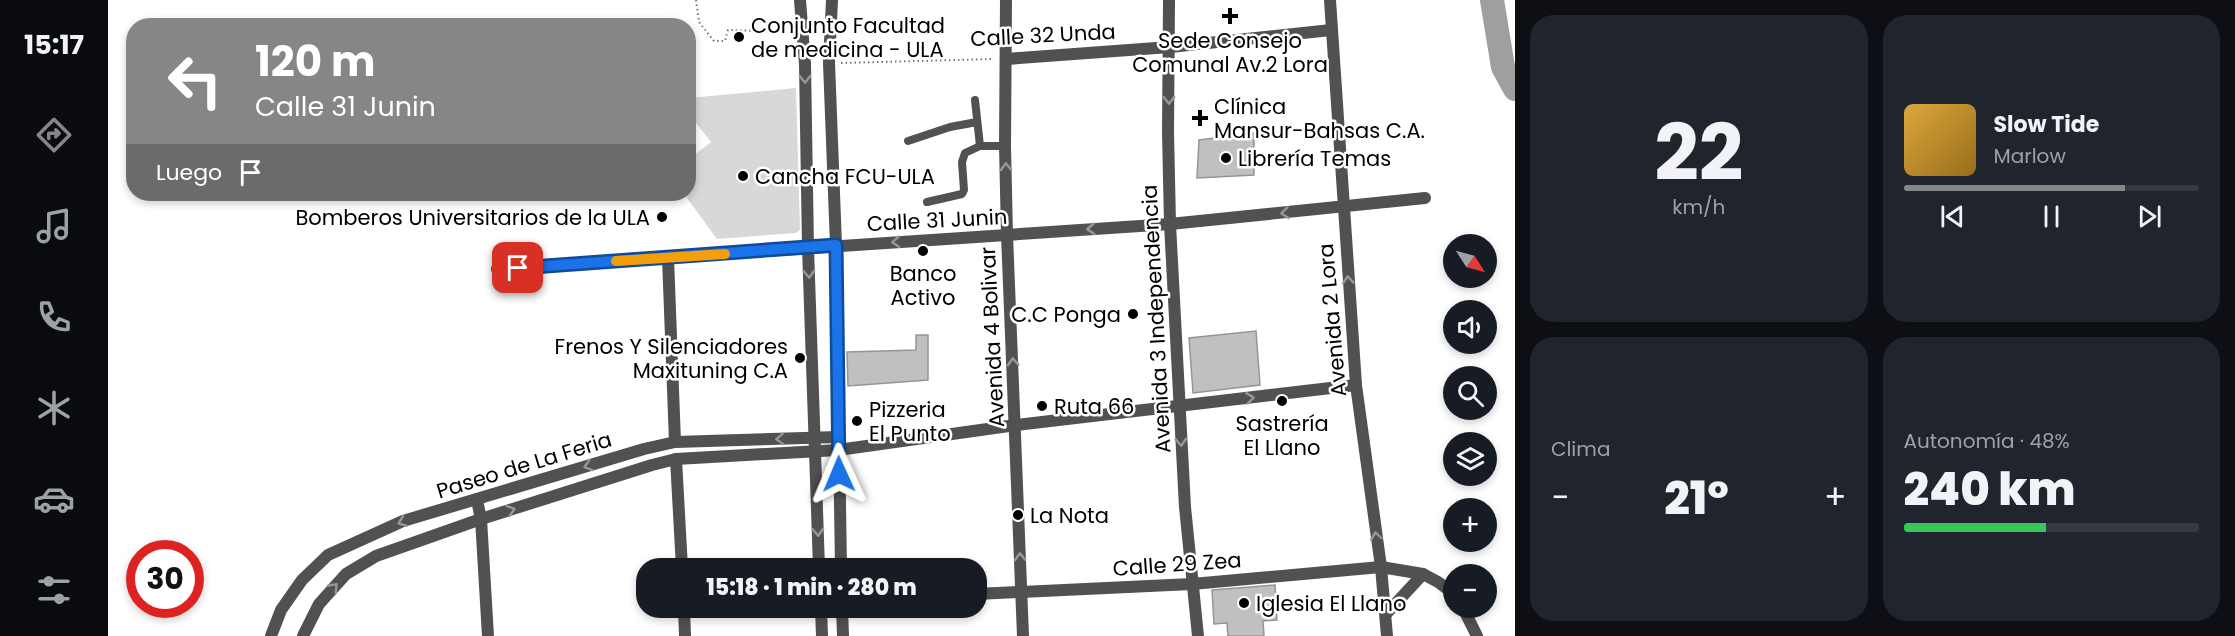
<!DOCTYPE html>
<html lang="es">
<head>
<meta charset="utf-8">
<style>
	:root { --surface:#171b24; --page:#20242c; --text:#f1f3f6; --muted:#9ea1a6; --line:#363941; --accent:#858687 }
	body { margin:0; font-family:Poppins,sans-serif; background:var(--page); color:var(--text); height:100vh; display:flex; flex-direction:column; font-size:22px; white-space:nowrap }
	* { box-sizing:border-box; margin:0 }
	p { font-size:20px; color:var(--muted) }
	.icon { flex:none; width:33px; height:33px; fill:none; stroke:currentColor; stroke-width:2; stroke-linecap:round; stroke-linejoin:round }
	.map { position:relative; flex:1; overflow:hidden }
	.drawer { display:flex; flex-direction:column; gap:15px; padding:15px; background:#0d0f14; width:720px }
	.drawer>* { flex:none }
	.guide { position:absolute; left:18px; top:18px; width:570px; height:183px; border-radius:24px; box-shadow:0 3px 9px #0003; background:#858687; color:#fff; overflow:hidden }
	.needle { width:39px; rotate:126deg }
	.fabs { position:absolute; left:1335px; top:234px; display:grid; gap:12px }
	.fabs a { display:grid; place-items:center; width:54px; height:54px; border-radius:50%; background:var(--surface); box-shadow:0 3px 9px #0003; font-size:30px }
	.speed { position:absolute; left:18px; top:540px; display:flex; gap:12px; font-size:30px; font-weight:700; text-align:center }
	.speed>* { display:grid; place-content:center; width:78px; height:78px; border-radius:50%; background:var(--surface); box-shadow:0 3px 9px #0003; line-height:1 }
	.speed .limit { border:9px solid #d22; background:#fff; color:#111 }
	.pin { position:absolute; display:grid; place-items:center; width:51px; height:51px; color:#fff; margin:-26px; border-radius:12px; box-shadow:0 3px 9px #0006 }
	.me { position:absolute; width:66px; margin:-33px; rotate:359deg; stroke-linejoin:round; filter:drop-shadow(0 0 4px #0008) }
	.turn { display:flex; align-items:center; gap:21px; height:126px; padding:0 30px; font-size:27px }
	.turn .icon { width:78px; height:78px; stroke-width:2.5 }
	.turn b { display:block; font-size:42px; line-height:51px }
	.then { display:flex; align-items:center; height:57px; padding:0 30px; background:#0003; gap:12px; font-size:22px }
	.big { font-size:45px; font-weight:800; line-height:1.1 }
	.drawer .tile { flex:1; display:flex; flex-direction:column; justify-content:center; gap:9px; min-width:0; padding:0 21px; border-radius:24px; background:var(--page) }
	.drawer .dial { align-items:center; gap:0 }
	.dial b { font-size:78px; line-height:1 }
	.song { display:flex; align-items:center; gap:18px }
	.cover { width:72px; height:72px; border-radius:9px; background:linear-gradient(135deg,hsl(40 70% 55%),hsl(40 70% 35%)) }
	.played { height:6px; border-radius:3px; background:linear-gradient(90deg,var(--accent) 75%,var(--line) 75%) }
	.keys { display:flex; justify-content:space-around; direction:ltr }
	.heat { display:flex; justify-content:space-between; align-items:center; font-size:33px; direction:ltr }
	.charge { height:9px; border-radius:4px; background:linear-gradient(90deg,#34c759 48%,var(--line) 0) }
	.drawer .tiles { flex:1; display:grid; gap:15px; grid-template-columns:repeat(2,1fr) }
	.trip { position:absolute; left:528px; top:558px; width:351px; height:60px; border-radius:24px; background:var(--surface); box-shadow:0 3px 9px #0003; font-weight:800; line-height:60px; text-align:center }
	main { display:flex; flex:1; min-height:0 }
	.tab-bar { display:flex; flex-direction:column; width:108px; justify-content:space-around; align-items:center; background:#090b0e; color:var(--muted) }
	.tab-bar .icon { width:42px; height:42px }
	.tab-bar .on { color:var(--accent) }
	.tab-bar b { font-size:27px; color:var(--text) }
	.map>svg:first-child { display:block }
	.green { fill:#d8d8d8 }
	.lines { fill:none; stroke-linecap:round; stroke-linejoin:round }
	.river { stroke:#9f9f9f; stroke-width:24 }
	.building { fill:#c0c0c0; stroke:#959595; stroke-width:1.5 }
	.path { stroke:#737373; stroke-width:2; stroke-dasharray:1.5 3; stroke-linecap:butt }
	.service { stroke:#515151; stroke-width:8 }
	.minor { stroke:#515151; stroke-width:12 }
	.oneway { stroke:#979797 }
	.route-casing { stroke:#114b97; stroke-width:15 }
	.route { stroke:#1a73e8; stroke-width:10 }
	.slow { stroke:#f59e0b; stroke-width:10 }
	.poi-dot { fill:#000; stroke:#fff; stroke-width:2 }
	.labels { text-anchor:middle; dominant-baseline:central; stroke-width:5; stroke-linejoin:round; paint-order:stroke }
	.poi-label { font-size:21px; fill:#000; stroke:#fff; text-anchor:start }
	.street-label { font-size:21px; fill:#000; stroke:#fff }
</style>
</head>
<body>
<main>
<nav class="tab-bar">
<b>15:17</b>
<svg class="icon on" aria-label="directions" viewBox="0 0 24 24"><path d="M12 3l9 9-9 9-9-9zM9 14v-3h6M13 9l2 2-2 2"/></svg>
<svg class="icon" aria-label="music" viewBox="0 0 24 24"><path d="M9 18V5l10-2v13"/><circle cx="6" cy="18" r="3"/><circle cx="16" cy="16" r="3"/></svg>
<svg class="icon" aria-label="phone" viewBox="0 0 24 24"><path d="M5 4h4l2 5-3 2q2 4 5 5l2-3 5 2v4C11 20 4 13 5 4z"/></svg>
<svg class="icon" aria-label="climate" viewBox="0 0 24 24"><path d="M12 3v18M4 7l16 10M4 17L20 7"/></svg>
<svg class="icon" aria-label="car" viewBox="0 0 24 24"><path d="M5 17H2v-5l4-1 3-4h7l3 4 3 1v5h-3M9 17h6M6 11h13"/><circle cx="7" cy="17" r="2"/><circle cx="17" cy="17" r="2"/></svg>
<svg class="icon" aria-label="filters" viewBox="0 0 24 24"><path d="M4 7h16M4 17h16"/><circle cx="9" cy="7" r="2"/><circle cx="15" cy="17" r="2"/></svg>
</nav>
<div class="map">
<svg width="1407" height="636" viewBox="0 0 1407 636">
	<rect width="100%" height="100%" fill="#fff"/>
	<!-- green -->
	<polygon class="green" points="688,88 692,230 688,233 609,239 576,194 580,194 581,159 603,142 581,114 581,98"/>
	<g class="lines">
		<!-- river -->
		<polyline class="river" points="1384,0 1395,67 1407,89"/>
	</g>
	<!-- building -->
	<g class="building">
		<polygon points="1146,133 1146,175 1089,178 1091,140"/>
		<polygon points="1148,331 1152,385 1085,393 1081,338"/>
		<polygon points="808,335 820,335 820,380 740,386 739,352 808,350"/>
		<polygon points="1167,585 1169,620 1155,621 1156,636 1120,636 1119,623 1106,624 1104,590"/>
	</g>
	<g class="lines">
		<!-- path -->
		<g class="path">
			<polyline points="588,0 591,22 606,41 617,41 620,30 682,32"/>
			<polyline points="733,63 886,59"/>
		</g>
		<!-- service -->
		<g class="service">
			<polyline points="867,100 872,146"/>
			<polyline points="800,141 842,127 869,122"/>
			<polyline points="819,202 854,194 856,190 854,162 857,153 872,146 897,146"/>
		</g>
		<!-- minor -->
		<g class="minor">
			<polyline points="692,0 697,64 700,248 711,568"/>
			<polyline points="724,0 721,63 728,245 733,568"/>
			<polyline points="898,0 897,146 899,235 915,636"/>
			<polyline points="1061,0 1060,132 1062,224 1077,507 1090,636"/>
			<polyline points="1222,0 1248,385 1273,567 1279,636"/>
			<polyline points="898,59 1062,47 1223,30"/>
			<polyline points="560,258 567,442"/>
			<polyline points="389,269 1062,224 1317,198"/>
			<polyline points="568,459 574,568"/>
			<polyline points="369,500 373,519 380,636"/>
			<polyline points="868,594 1084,584 1273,567 1315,574 1330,582 1346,594"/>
			<polyline points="576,608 577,636"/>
			<polyline points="713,608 714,636"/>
			<polyline points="734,608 735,636"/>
			<polyline points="1355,608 1369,636"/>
			<polyline points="1278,614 1315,574"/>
			<polyline points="163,636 173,610 194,580 220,555 295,521 536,449 567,442 730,437"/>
			<polyline points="195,636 211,604 238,574 268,556 373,519 544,465 568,459 730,450 908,425 1248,385"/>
		</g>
	</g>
	<!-- one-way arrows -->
	<defs><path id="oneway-chevron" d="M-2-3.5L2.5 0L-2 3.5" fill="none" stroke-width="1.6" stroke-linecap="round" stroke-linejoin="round" transform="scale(1.5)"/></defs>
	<g class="oneway">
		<use href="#oneway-chevron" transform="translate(697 79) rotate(89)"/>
		<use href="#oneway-chevron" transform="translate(1061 100) rotate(91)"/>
		<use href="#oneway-chevron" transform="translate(898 167) rotate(-91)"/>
		<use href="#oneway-chevron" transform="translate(1177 213) rotate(174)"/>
		<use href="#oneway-chevron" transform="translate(983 229) rotate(176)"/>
		<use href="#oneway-chevron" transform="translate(788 242) rotate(177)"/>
		<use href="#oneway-chevron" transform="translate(701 274) rotate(88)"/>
		<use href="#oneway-chevron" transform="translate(1240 280) rotate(-94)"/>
		<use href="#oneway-chevron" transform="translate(905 362) rotate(-93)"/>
		<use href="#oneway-chevron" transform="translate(1142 398) rotate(-7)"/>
		<use href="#oneway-chevron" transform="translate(672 439) rotate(178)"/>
		<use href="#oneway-chevron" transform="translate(1073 442) rotate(87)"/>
		<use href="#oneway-chevron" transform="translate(480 466) rotate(163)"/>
		<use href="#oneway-chevron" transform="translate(403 510) rotate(-18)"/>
		<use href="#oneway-chevron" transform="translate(294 522) rotate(160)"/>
		<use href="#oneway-chevron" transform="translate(710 532) rotate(88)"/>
		<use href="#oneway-chevron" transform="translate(1268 536) rotate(-98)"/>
		<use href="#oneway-chevron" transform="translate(912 557) rotate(-92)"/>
		<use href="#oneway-chevron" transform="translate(226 587) rotate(-47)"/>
	</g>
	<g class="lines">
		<defs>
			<polyline id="route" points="410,268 728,245 731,474"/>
		</defs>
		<!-- route casing -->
		<use href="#route" class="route-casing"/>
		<!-- route -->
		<use href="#route" class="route"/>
		<!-- slow -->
		<polyline class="slow" points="508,261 617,254"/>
	</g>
	<!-- markers -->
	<g class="poi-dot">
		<path d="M1119 7h6v6h6v6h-6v6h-6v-6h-6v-6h6z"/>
		<circle cx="631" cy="37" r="6"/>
		<path d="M1089 109h6v6h6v6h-6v6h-6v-6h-6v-6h6z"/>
		<circle cx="1118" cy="158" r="6"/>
		<circle cx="635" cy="176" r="6"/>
		<circle cx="554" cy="217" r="6"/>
		<circle cx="815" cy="251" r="6"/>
		<circle cx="1025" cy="314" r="6"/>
		<circle cx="692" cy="358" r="6"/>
		<circle cx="1174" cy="401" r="6"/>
		<circle cx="934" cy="406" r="6"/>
		<circle cx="749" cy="421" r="6"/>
		<circle cx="910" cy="515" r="6"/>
		<circle cx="1136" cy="603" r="6"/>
	</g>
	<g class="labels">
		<!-- poi labels -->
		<g class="poi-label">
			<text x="643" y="25">Conjunto Facultad<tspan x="643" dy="24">de medicina - ULA</tspan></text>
			<text x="1122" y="40" text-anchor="middle">Sede Consejo<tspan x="1122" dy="24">Comunal Av.2 Lora</tspan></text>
			<text x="1106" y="106">Clínica<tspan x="1106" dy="24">Mansur-Bahsas C.A.</tspan></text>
			<text x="1130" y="158">Librería Temas</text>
			<text x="647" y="176">Cancha FCU-ULA</text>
			<text x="542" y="217" text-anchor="end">Bomberos Universitarios de la ULA</text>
			<text x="815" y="273" text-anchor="middle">Banco<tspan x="815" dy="24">Activo</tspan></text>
			<text x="1013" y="314" text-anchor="end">C.C Ponga</text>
			<text x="680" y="346" text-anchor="end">Frenos Y Silenciadores<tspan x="680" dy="24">Maxituning C.A</tspan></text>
			<text x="946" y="406">Ruta 66</text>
			<text x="761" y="409">Pizzeria<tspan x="761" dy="24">El Punto</tspan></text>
			<text x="1174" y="423" text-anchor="middle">Sastrería<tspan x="1174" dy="24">El Llano</tspan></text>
			<text x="922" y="515">La Nota</text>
			<text x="1148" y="603">Iglesia El Llano</text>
		</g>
		<!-- street labels -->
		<g class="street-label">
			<text transform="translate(935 35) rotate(-3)">Calle 32 Unda</text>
			<text transform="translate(829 220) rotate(-3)">Calle 31 Junin</text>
			<text transform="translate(1048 319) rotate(-93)">Avenida 3 Independencia</text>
			<text transform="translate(1224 320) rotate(-95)">Avenida 2 Lora</text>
			<text transform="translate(884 337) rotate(-93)">Avenida 4 Bolivar</text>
			<text transform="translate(416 465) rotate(-17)">Paseo de La Feria</text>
			<text transform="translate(1069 564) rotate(-4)">Calle 29 Zea</text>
		</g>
	</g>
</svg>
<div class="fabs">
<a><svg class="needle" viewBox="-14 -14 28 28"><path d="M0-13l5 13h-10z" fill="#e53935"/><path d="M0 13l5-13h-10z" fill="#9ea1a6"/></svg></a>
<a><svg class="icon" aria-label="sound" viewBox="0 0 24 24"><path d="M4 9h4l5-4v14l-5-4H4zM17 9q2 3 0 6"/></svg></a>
<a><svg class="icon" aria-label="search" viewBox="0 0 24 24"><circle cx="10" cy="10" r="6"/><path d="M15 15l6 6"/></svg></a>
<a><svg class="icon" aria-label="layers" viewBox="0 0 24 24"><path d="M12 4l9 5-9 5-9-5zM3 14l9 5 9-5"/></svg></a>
<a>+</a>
<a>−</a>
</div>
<div class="speed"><div class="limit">30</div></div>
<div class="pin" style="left:410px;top:268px;background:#d93025"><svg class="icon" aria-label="arrive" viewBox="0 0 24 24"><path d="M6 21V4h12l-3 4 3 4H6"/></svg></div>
<svg class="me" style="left:731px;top:474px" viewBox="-20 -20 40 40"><path d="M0-17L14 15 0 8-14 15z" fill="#1a73e8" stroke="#fff" stroke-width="4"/></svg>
<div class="trip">15:18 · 1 min · 280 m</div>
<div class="guide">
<div class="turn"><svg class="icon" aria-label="left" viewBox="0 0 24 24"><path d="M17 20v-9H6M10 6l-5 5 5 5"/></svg><div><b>120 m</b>Calle 31 Junin</div></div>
<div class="then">Luego<svg class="icon" aria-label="arrive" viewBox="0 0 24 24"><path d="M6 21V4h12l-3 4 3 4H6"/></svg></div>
</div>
</div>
<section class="drawer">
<div class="tiles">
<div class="tile dial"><b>22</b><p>km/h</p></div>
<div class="tile">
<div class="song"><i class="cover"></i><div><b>Slow Tide</b><p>Marlow</p></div></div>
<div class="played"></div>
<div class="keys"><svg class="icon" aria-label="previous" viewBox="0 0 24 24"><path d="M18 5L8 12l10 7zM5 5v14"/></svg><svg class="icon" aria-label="pause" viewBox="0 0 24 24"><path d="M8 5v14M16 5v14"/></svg><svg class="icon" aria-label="next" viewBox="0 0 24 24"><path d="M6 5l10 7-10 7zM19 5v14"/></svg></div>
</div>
<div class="tile"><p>Clima</p>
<div class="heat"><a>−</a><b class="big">21°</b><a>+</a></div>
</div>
<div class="tile"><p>Autonomía · 48%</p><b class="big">240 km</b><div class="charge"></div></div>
</div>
</section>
</main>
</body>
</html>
